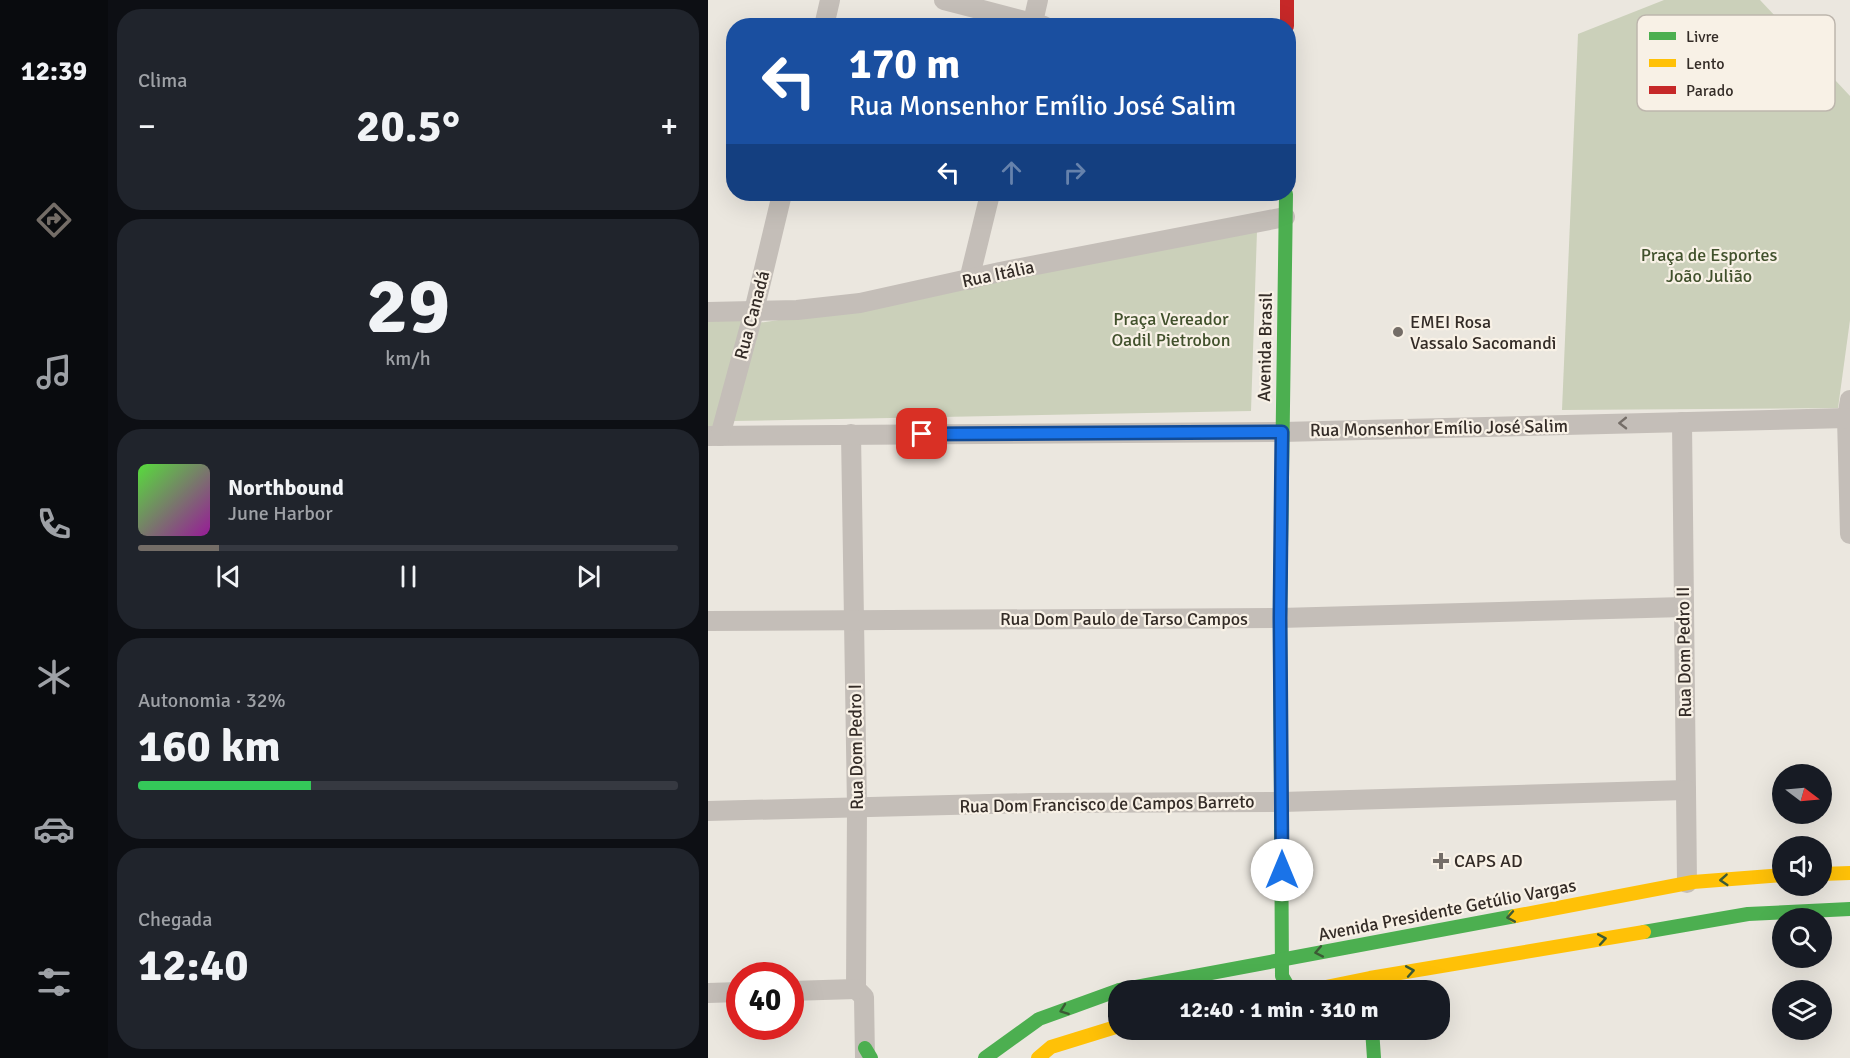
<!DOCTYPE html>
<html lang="pt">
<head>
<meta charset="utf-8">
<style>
	:root { --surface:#171b24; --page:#20242c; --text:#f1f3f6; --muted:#9ea1a6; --line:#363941; --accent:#746d67 }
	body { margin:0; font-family:Signika,sans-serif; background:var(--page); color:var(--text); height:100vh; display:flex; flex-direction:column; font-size:22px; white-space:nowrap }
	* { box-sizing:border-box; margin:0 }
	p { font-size:20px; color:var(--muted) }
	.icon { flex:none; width:33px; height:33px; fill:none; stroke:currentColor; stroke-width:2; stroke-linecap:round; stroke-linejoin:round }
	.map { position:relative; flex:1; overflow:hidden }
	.panel { display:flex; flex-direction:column; gap:9px; padding:9px; background:#0d0f14; width:600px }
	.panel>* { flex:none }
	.hud { position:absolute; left:18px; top:18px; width:570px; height:183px; border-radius:24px; box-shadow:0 6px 24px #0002; background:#1a4fa0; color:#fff; overflow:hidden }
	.needle { width:39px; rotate:106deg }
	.controls { position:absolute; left:1064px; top:764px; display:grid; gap:12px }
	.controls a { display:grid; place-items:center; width:60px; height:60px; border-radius:50%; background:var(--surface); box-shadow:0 6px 24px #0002; font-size:30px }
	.speed { position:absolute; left:18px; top:962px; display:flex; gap:12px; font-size:30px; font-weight:700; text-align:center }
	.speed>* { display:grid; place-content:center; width:78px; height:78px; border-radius:50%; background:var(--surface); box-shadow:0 6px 24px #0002; line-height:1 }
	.speed .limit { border:9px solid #d22; background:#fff; color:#111 }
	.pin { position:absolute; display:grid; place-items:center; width:51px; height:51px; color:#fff; margin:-26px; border-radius:12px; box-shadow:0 3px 9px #0006 }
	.me { position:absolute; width:66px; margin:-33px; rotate:0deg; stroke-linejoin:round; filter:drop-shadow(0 0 4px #0008) }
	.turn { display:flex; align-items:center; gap:21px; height:126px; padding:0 24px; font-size:27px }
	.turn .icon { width:78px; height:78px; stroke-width:2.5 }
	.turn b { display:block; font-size:42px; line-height:51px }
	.lanes { display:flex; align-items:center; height:57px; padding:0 24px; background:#0003; justify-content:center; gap:30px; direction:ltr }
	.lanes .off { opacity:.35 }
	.big { font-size:45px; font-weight:700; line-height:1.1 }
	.panel .widget { flex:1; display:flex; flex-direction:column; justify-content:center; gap:9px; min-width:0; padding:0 21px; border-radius:24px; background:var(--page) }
	.panel .dial { align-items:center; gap:0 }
	.dial b { font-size:78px; line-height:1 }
	.song { display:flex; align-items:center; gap:18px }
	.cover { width:72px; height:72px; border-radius:9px; background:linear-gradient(135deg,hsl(110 70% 55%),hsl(300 70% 35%)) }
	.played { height:6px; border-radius:3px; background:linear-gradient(90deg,var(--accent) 15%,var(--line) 15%) }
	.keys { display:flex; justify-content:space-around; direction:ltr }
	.heat { display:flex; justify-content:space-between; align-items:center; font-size:33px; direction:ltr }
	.charge { height:9px; border-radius:4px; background:linear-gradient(90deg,#34c759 32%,var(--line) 0) }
	.trip { position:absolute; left:400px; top:980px; width:342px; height:60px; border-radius:24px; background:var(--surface); box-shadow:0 6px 24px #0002; font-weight:700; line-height:60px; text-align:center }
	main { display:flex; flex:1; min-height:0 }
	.menu { display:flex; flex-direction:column; width:108px; justify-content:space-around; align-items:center; background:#090b0e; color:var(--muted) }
	.menu .icon { width:42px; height:42px }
	.menu .current { color:var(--accent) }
	.menu b { font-size:27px; color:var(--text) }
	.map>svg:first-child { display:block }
	.green { fill:#cbd0ba }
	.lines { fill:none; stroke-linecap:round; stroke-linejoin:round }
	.street { stroke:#c4beb8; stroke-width:20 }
	.fast { stroke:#4caf50; stroke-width:14 }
	.slow { stroke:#ffc107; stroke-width:14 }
	.jam { stroke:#c62828; stroke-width:14 }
	.oneway { stroke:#756e68 }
	.oneway2 { stroke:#3c5a35 }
	.route-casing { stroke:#114b97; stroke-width:15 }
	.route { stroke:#1a73e8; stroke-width:10 }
	.poi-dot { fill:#746d67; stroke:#f8f1e6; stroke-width:2 }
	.labels { text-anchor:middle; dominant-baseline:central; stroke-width:4.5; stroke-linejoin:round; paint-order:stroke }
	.park-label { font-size:18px; fill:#41512c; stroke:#f8f1e6 }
	.street-label { font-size:18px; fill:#342c27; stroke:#f8f1e6 }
	.poi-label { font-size:18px; fill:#342c27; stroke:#f8f1e6; text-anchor:start }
	.key { fill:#f8f1e6; stroke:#bdb6ad; stroke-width:1.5 }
	.key-label { font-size:16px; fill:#342c27 }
</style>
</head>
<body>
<main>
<nav class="menu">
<b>12:39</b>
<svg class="icon current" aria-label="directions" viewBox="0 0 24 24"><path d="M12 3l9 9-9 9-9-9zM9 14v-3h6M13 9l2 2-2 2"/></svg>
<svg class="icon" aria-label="music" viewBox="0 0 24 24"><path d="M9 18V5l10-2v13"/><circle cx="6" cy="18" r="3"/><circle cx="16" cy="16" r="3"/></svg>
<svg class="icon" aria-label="phone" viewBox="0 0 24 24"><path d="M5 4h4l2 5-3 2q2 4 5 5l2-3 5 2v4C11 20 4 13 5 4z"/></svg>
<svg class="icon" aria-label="climate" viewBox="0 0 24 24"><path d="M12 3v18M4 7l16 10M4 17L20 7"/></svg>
<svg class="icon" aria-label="car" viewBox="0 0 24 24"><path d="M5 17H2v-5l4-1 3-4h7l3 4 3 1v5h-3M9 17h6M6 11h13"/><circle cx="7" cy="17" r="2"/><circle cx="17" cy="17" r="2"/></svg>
<svg class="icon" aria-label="filters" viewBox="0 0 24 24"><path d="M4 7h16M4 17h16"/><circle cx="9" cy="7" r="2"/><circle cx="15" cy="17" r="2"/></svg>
</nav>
<section class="panel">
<div class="widget"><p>Clima</p>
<div class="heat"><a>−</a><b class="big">20.5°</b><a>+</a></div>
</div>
<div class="widget dial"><b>29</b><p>km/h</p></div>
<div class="widget">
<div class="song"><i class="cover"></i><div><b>Northbound</b><p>June Harbor</p></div></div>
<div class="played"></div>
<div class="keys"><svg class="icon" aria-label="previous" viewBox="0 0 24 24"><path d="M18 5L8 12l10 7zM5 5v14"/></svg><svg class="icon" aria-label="pause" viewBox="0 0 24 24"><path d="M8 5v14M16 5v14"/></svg><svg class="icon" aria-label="next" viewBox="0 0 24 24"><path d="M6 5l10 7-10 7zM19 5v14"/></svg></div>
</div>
<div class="widget"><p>Autonomia · 32%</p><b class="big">160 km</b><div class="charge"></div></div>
<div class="widget"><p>Chegada</p><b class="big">12:40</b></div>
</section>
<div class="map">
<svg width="1142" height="1058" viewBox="0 0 1142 1058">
	<rect width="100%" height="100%" fill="#ebe7df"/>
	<!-- green -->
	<g class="green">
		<polygon points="956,0 1052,0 1142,96 1142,320 1130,408 854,410 870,34"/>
		<polygon points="549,231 543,411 25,421 50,323 204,300 376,261"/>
		<polygon points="37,318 7,430 0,430 0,319"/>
	</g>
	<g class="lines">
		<!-- street -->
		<g class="street">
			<polyline points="236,0 336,26"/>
			<polyline points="116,26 122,0"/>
			<polyline points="324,26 330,0"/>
			<polyline points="261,280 282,194"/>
			<polyline points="0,312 89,310 152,303 292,272 577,217"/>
			<polyline points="1142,400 1139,418 1142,534"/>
			<polyline points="974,422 979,883"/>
			<polyline points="143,434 149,807 148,989 156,997 157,1058"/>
			<polyline points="0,436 574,432 1139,418"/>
			<polyline points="12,436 46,311 74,194"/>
			<polyline points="0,621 572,618 976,607"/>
			<polyline points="0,811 325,803 574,802 978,790"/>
			<polyline points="82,991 148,989"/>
			<polyline points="0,993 32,992"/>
		</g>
		<!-- fast -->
		<g class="fast">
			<polyline points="578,194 572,618 574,976 581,988 597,990"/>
			<polyline points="936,932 1040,914 1142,909"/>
			<polyline points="412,990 807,916"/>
			<polyline points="664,1029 666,1058"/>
			<polyline points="157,1048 163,1058"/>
			<polyline points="277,1058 331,1019 411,990"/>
		</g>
		<!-- slow -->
		<g class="slow">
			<polyline points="1113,874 1142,873"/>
			<polyline points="807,916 985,882 1074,875"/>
			<polyline points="603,990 662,978 936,932"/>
			<polyline points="330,1058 343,1047 411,1026"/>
		</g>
		<!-- jam -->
		<polyline class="jam" points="579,0 579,26"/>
	</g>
	<!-- one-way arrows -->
	<defs><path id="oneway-chevron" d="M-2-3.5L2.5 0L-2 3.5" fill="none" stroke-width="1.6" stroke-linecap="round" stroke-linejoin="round" transform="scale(1.5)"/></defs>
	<use class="oneway" href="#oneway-chevron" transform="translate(915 423) rotate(179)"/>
	<g class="oneway2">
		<use href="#oneway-chevron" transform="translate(1016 880) rotate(176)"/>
		<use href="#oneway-chevron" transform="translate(803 917) rotate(170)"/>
		<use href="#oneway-chevron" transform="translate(894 939) rotate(-10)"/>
		<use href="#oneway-chevron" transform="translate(611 952) rotate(169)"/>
		<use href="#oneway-chevron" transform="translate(702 971) rotate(-10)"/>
		<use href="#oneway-chevron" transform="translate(356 1010) rotate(160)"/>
	</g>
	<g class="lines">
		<defs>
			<polyline id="route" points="214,434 574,432 572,618 574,870"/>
		</defs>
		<!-- route casing -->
		<use href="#route" class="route-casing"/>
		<!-- route -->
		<use href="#route" class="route"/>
	</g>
	<!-- markers -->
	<g class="poi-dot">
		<circle cx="690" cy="332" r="6"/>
		<path d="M730 852h6v6h6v6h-6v6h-6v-6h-6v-6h6z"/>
	</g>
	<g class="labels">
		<!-- park labels -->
		<g class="park-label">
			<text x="1001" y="255">Praça de Esportes<tspan x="1001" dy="21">João Julião</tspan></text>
			<text x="463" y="319">Praça Vereador<tspan x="463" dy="21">Oadil Pietrobon</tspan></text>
		</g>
		<!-- street labels -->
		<g class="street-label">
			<text transform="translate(290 274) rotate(-12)">Rua Itália</text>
			<text transform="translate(44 315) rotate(-75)">Rua Canadá</text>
			<text transform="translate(557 347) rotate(-89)">Avenida Brasil</text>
			<text transform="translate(731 428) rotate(-1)">Rua Monsenhor Emílio José Salim</text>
			<text x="416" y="619">Rua Dom Paulo de Tarso Campos</text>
			<text transform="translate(976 652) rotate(-91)">Rua Dom Pedro II</text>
			<text transform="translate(148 747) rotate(-91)">Rua Dom Pedro I</text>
			<text transform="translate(399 804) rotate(-1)">Rua Dom Francisco de Campos Barreto</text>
			<text transform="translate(739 910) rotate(-11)">Avenida Presidente Getúlio Vargas</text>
		</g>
		<!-- poi labels -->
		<g class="poi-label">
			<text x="702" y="322">EMEI Rosa<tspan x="702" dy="21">Vassalo Sacomandi</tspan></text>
			<text x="746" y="861">CAPS AD</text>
		</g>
	</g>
	<!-- legend -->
	<rect x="929" y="15" width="198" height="96" rx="9" class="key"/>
	<rect x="941" y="32" width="27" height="8" fill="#4caf50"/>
	<rect x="941" y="59" width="27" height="8" fill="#ffc107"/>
	<rect x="941" y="86" width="27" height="8" fill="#c62828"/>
	<g class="key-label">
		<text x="978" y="42">Livre</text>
		<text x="978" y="69">Lento</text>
		<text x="978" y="96">Parado</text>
	</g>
</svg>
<div class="controls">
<a><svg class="needle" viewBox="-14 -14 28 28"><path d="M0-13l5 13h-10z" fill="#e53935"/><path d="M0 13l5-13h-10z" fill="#9ea1a6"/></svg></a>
<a><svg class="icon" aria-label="sound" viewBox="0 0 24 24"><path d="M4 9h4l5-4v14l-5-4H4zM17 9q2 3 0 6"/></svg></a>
<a><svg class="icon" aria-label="search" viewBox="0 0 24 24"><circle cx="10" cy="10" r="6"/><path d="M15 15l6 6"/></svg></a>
<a><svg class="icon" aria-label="layers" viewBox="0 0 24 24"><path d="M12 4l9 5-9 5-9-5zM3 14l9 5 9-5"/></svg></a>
</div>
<div class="speed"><div class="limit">40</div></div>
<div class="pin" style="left:214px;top:434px;background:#d93025"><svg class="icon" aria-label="arrive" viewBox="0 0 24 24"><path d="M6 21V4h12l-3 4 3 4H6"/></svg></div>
<svg class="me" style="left:574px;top:870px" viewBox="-20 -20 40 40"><circle r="19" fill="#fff"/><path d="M0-13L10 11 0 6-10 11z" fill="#1a73e8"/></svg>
<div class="trip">12:40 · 1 min · 310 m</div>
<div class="hud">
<div class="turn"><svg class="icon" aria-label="left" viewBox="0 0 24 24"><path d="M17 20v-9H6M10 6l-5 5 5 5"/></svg><div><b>170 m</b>Rua Monsenhor Emílio José Salim</div></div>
<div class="lanes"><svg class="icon" aria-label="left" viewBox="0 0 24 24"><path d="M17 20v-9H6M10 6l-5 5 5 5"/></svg><svg class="icon off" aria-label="ahead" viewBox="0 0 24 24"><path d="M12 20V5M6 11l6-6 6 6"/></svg><svg class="icon off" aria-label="right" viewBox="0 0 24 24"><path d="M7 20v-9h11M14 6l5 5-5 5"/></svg></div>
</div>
</div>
</main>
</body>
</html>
